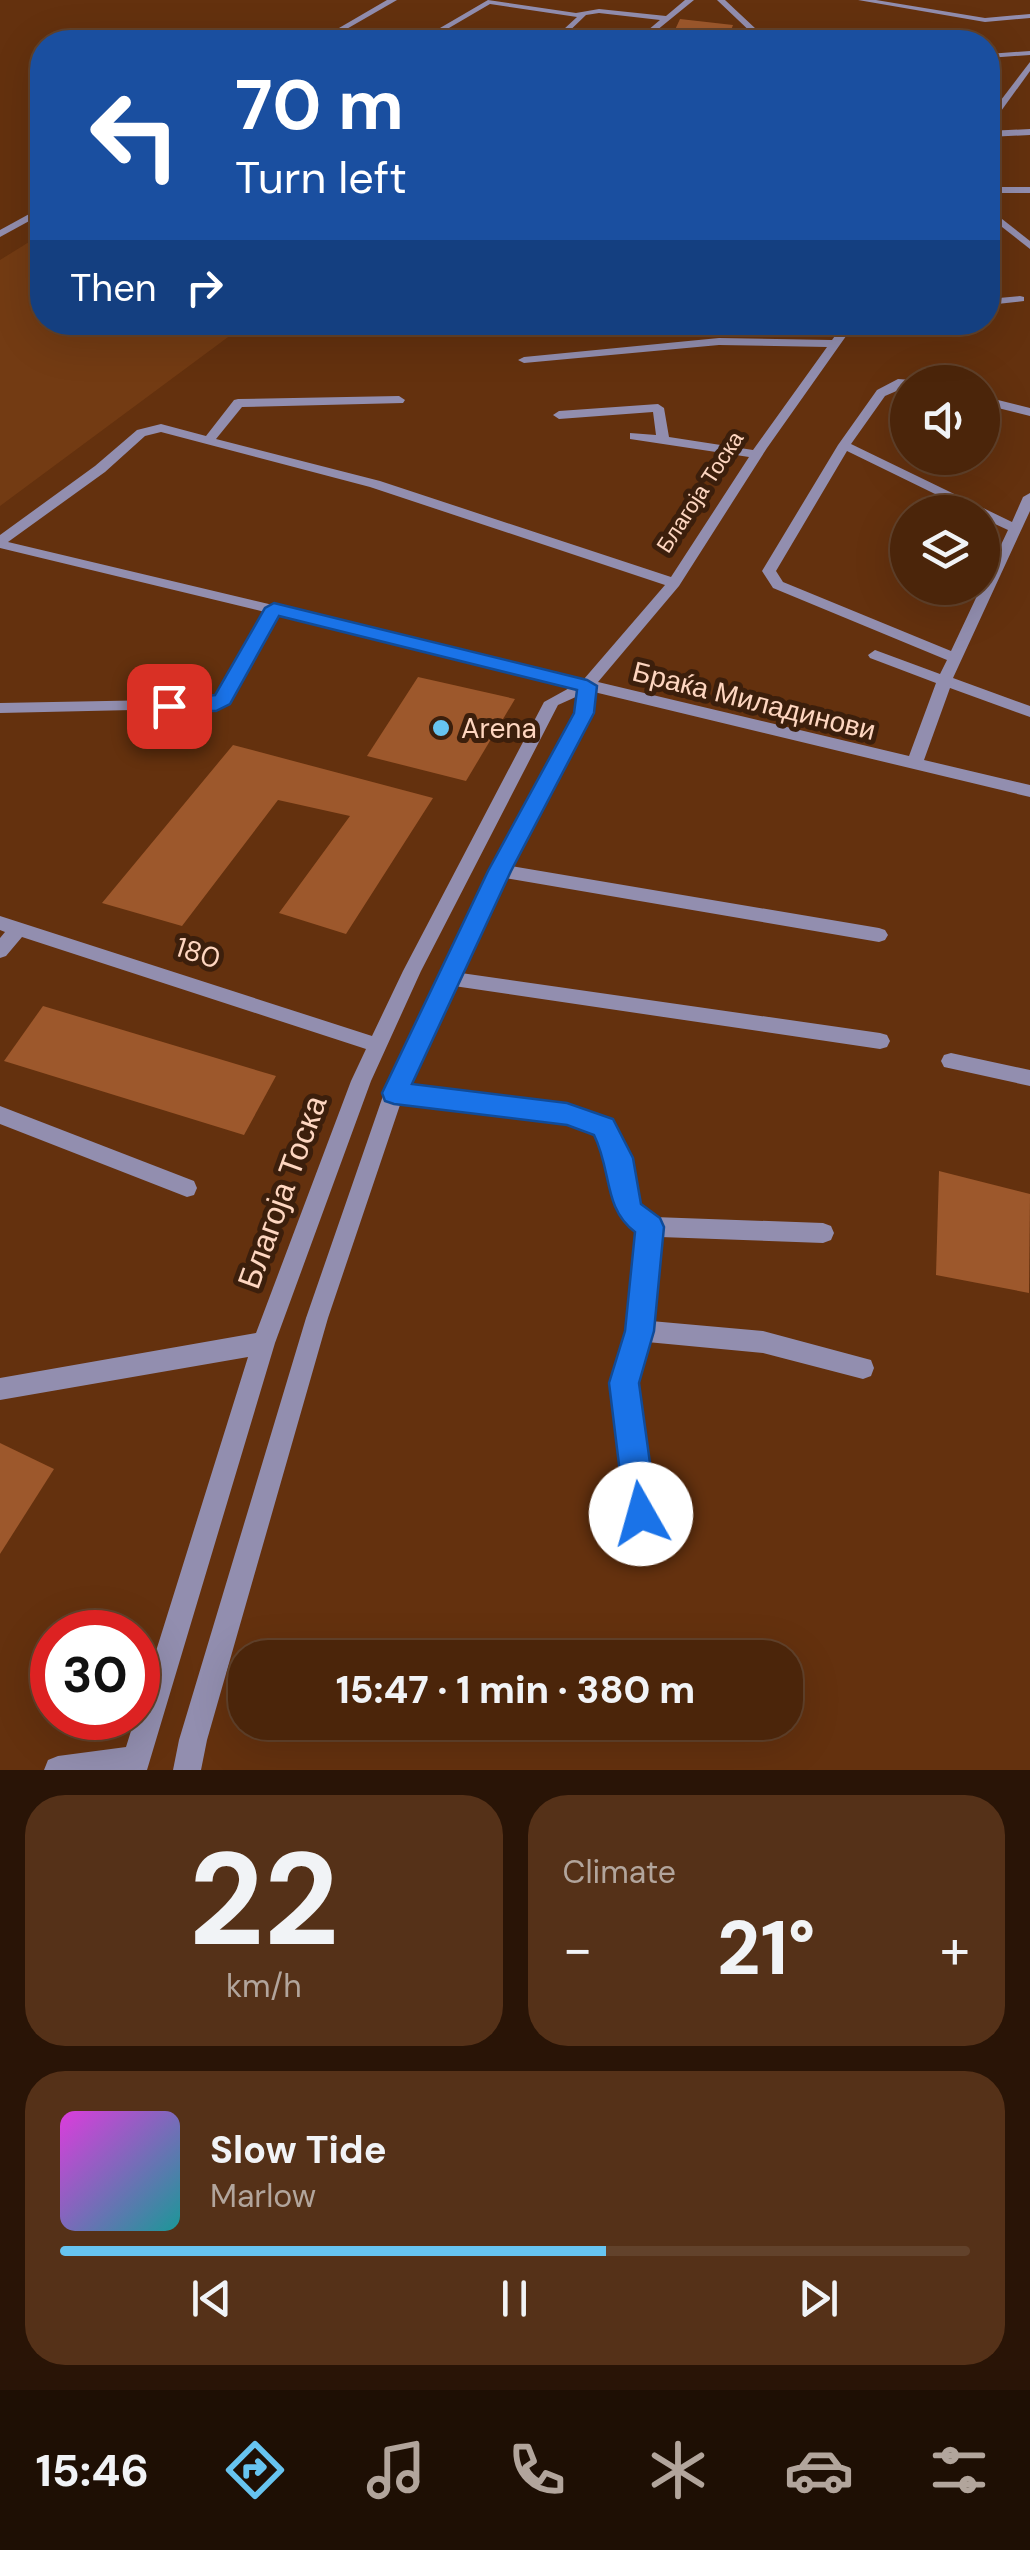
<!DOCTYPE html>
<html lang="en">
<head>
<meta charset="utf-8">
<style>
	:root { --surface:#4b250a; --page:#553118; --text:#f1f3f6; --muted:#b2a59c; --line:#62422b; --accent:#67c4f0 }
	body { margin:0; font-family:"DM Sans",sans-serif; background:var(--page); color:var(--text); height:100vh; display:flex; flex-direction:column; font-size:38px; white-space:nowrap }
	* { box-sizing:border-box; margin:0 }
	p { font-size:32px; color:var(--muted) }
	.icon { flex:none; width:55px; height:55px; fill:none; stroke:currentColor; stroke-width:2; stroke-linecap:round; stroke-linejoin:round }
	.map { position:relative; height:1770px; overflow:hidden }
	.panel { display:flex; flex-direction:column; gap:25px; padding:25px; background:#291406; flex:1 }
	.panel>* { flex:none }
	.guide { position:absolute; left:30px; top:30px; width:970px; height:305px; border-radius:40px; box-shadow:0 10px 40px #0002,0 0 0 2px var(--line); background:#1a4fa0; color:#fff; overflow:hidden }
	.fabs { position:absolute; left:890px; top:365px; display:grid; gap:20px }
	.fabs a { display:grid; place-items:center; width:110px; height:110px; border-radius:50%; background:var(--surface); box-shadow:0 10px 40px #0002,0 0 0 2px var(--line); font-size:50px }
	.speed { position:absolute; left:30px; top:1610px; display:flex; gap:20px; font-size:50px; font-weight:700; text-align:center }
	.speed>* { display:grid; place-content:center; width:130px; height:130px; border-radius:50%; background:var(--surface); box-shadow:0 10px 40px #0002,0 0 0 2px var(--line); line-height:1 }
	.speed .limit { border:15px solid #d22; background:#fff; color:#111 }
	.pin { position:absolute; display:grid; place-items:center; width:85px; height:85px; color:#fff; margin:-42px; border-radius:20px; box-shadow:0 5px 15px #0006 }
	.me { position:absolute; width:110px; margin:-55px; rotate:353deg; stroke-linejoin:round; filter:drop-shadow(0 0 8px #0008) }
	.turn { display:flex; align-items:center; gap:35px; height:210px; padding:0 40px; font-size:45px }
	.turn .icon { width:130px; height:130px; stroke-width:2.5 }
	.turn b { display:block; font-size:70px; line-height:85px }
	.then { display:flex; align-items:center; height:95px; padding:0 40px; background:#0003; gap:20px; font-size:38px }
	.big { font-size:75px; font-weight:800; line-height:1.1 }
	.panel .tile { flex:1; display:flex; flex-direction:column; justify-content:center; gap:15px; min-width:0; padding:0 35px; border-radius:40px; background:var(--page) }
	.panel .dial { align-items:center; gap:0 }
	.dial b { font-size:130px; line-height:1 }
	.song { display:flex; align-items:center; gap:30px }
	.cover { width:120px; height:120px; border-radius:15px; background:linear-gradient(135deg,hsl(300 70% 55%),hsl(180 70% 35%)) }
	.played { height:10px; border-radius:5px; background:linear-gradient(90deg,var(--accent) 60%,var(--line) 60%) }
	.keys { display:flex; justify-content:space-around; direction:ltr }
	.heat { display:flex; justify-content:space-between; align-items:center; font-size:55px; direction:ltr }
	.panel .tiles { flex:1; display:grid; gap:25px; grid-template-columns:1fr 1fr }
	.tile:last-child { grid-column:span 2 }
	.trip { position:absolute; left:228px; top:1640px; width:575px; height:100px; border-radius:40px; background:var(--surface); box-shadow:0 10px 40px #0002,0 0 0 2px var(--line); font-weight:800; line-height:100px; text-align:center }
	.tab-bar { display:flex; height:160px; justify-content:space-around; align-items:center; background:#1e0f04; color:var(--muted) }
	.tab-bar .icon { width:70px; height:70px }
	.tab-bar .current { color:var(--accent) }
	.tab-bar b { font-size:45px; color:var(--text) }
	.map>svg:first-child { display:block }
	.built { fill:#733b13 }
	.building { fill:#9d582c }
	.lines { fill:none; stroke-linecap:round; stroke-linejoin:round }
	.minor { fill:#928eaf; fill-rule:evenodd }
	.route { fill:#1a73e8; stroke:#114b97; stroke-width:2.5 }
	.poi-dot { fill:#67c4f0; stroke:#3c1f0c; stroke-width:4 }
	.labels { text-anchor:middle; dominant-baseline:central; stroke-width:10; stroke-linejoin:round; paint-order:stroke }
	.far-street-label { font-size:22px; fill:#fed6c0; stroke:#3c1f0c }
	.street-label { font-size:28px; fill:#fed6c0; stroke:#3c1f0c }
	.poi-label { font-size:28px; fill:#fed6c0; stroke:#3c1f0c; text-anchor:start }
	.near-street-label { font-size:32px; fill:#fed6c0; stroke:#3c1f0c }
</style>
</head>
<body>
<div class="map">
<svg width="1030" height="1770" viewBox="0 0 1030 1770">
	<rect width="100%" height="100%" fill="#64310e"/>
	<!-- built -->
	<polygon class="built" points="42,234 42,322 247,323 0,506 0,260"/>
	<!-- building -->
	<g class="building">
		<polygon points="680,19 733,25 729,36 674,32"/>
		<polygon points="418,677 515,699 466,781 367,756"/>
		<polygon points="233,745 433,798 346,934 279,913 350,816 278,800 182,926 102,903"/>
		<polygon points="43,1006 276,1076 244,1135 4,1061"/>
		<polygon points="939,1171 1030,1194 1029,1293 936,1275"/>
		<polygon points="0,1443 54,1469 0,1554"/>
	</g>
	<g class="lines">
		<!-- minor -->
		<g class="minor">
			<polygon points="387,0 397,0 324,42 315,42"/>
			<polygon points="488,0 576,13 599,9 666,16 685,0 694,0 651,35 665,42 655,42 641,36 660,20 599,13 586,15 558,42 550,42 577,17 490,4 425,42 416,42"/>
			<polygon points="717,0 725,0 770,42 681,42 685,40 757,38"/>
			<polygon points="858,0 876,0 985,18 1030,14 1030,18 985,22"/>
			<polygon points="1030,51 1030,55 988,58 988,54"/>
			<polygon points="1030,62 1030,71 991,125 988,126 988,117"/>
			<polygon points="1030,129 1030,135 988,137 988,131"/>
			<rect x="988" y="187" width="42" height="6"/>
			<polygon points="42,207 42,214 0,237 0,230"/>
			<polygon points="988,208 1030,241 1030,249 988,216"/>
			<polygon points="1020,296 1024,297 1024,301 988,305 988,299"/>
			<path d="M845 322H856L767 448 679 586 598 682 909 756 936 683 870 658 868 655 875 650 940 674 947 660 773 588 762 571 838 445 877 390 898 379 912 380 914 382H908V386L885 396 851 444 1012 522 1023 497 1030 493V511L953 678 1030 706V717L950 688 924 760 1030 785V797L594 692 592 713 511 866 879 928 885 930 888 935 885 940 879 942 505 878 461 973 880 1033 887 1035 890 1041 887 1047 880 1049 454 986 407 1086 567 1105 611 1121 629 1158 638 1206 654 1217 823 1223 831 1226 834 1233 831 1240 823 1243 660 1237 651 1321 763 1331 871 1360 874 1368 871 1376 863 1379 763 1353 647 1342 636 1383 653 1514 650 1523 641 1526 632 1523 629 1514 612 1383 628 1331 639 1231 621 1218 617 1211 609 1158 597 1133 567 1123 401 1102 328 1318 207 1740 201 1770H173L179 1740 306 1318 384 1093 491 871 576 713 578 696 558 705 421 971 371 1081 275 1343 147 1770H44L48 1760 58 1756 126 1747 248 1357 0 1400V1378L256 1333 351 1081 366 1049 22 937 6 956 0 958V938L5 932 0 930V916L372 1036 403 971 544 702 573 686 278 615 234 695 221 708 0 713V703L212 699 220 692 265 612 0 548V535L95 466 137 430 161 424 206 436 234 400 238 399 399 396 405 400 403 403 242 407 216 439 380 481 671 577 749 457 630 439V433L656 435 653 412 559 419 553 415 559 411 658 404 664 408 669 437 753 450 827 347 719 345 524 363 518 360 524 357 719 338 832 340ZM161 432 370 487 665 585 584 679 8 542 105 472 145 436ZM847 451 972 512H982V518L1008 530 951 651 783 582 776 571Z"/>
			<polygon points="982,396 1030,408 1030,416 982,404"/>
			<polygon points="951,1053 1030,1070 1030,1086 944,1067 941,1061 944,1055"/>
			<polygon points="0,1106 194,1181 197,1188 194,1195 187,1197 0,1124"/>
		</g>
	</g>
	<!-- route -->
	<path class="route" d="M274 603 587 680 597 686 594 713 511 871 412 1084 567 1103 613 1119 633 1158 641 1204 660 1218 664 1227 654 1331 639 1383 657 1514 652 1525 641 1530 629 1525 625 1514 609 1383 625 1331 635 1232C603 1208 612 1171 594 1135L567 1125 394 1104 385 1101 382 1093 488 871 574 713 577 690 279 616 230 704 216 711 162 710V701L215 695 265 608Z"/>
	<!-- markers -->
	<circle class="poi-dot" cx="441" cy="728" r="10"/>
	<g class="labels">
		<!-- far-street labels -->
		<g class="far-street-label">
			<text transform="translate(700 492) rotate(-57)">Благоја Тоска</text>
		</g>
		<!-- street labels -->
		<g class="street-label">
			<text transform="translate(754 701) rotate(14)">Браќа Миладинови</text>
			<text transform="translate(198 953) rotate(18)">180</text>
		</g>
		<!-- poi labels -->
		<g class="poi-label">
			<text x="461" y="728">Arena</text>
		</g>
		<!-- near-street labels -->
		<g class="near-street-label">
			<text transform="translate(282 1192) rotate(-70)">Благоја Тоска</text>
		</g>
	</g>
</svg>
<div class="fabs">
<a><svg class="icon" aria-label="sound" viewBox="0 0 24 24"><path d="M4 9h4l5-4v14l-5-4H4zM17 9q2 3 0 6"/></svg></a>
<a><svg class="icon" aria-label="layers" viewBox="0 0 24 24"><path d="M12 4l9 5-9 5-9-5zM3 14l9 5 9-5"/></svg></a>
</div>
<div class="speed"><div class="limit">30</div></div>
<div class="pin" style="left:169px;top:706px;background:#d93025"><svg class="icon" aria-label="arrive" viewBox="0 0 24 24"><path d="M6 21V4h12l-3 4 3 4H6"/></svg></div>
<svg class="me" style="left:641px;top:1514px" viewBox="-20 -20 40 40"><circle r="19" fill="#fff"/><path d="M0-13L10 11 0 6-10 11z" fill="#1a73e8"/></svg>
<div class="trip">15:47 · 1 min · 380 m</div>
<div class="guide">
<div class="turn"><svg class="icon" aria-label="left" viewBox="0 0 24 24"><path d="M17 20v-9H6M10 6l-5 5 5 5"/></svg><div><b>70 m</b>Turn left</div></div>
<div class="then">Then<svg class="icon" aria-label="right" viewBox="0 0 24 24"><path d="M7 20v-9h11M14 6l5 5-5 5"/></svg></div>
</div>
</div>
<section class="panel">
<div class="tiles">
<div class="tile dial"><b>22</b><p>km/h</p></div>
<div class="tile"><p>Climate</p>
<div class="heat"><a>−</a><b class="big">21°</b><a>+</a></div>
</div>
<div class="tile">
<div class="song"><i class="cover"></i><div><b>Slow Tide</b><p>Marlow</p></div></div>
<div class="played"></div>
<div class="keys"><svg class="icon" aria-label="previous" viewBox="0 0 24 24"><path d="M18 5L8 12l10 7zM5 5v14"/></svg><svg class="icon" aria-label="pause" viewBox="0 0 24 24"><path d="M8 5v14M16 5v14"/></svg><svg class="icon" aria-label="next" viewBox="0 0 24 24"><path d="M6 5l10 7-10 7zM19 5v14"/></svg></div>
</div>
</div>
</section>
<nav class="tab-bar">
<b>15:46</b>
<svg class="icon current" aria-label="directions" viewBox="0 0 24 24"><path d="M12 3l9 9-9 9-9-9zM9 14v-3h6M13 9l2 2-2 2"/></svg>
<svg class="icon" aria-label="music" viewBox="0 0 24 24"><path d="M9 18V5l10-2v13"/><circle cx="6" cy="18" r="3"/><circle cx="16" cy="16" r="3"/></svg>
<svg class="icon" aria-label="phone" viewBox="0 0 24 24"><path d="M5 4h4l2 5-3 2q2 4 5 5l2-3 5 2v4C11 20 4 13 5 4z"/></svg>
<svg class="icon" aria-label="climate" viewBox="0 0 24 24"><path d="M12 3v18M4 7l16 10M4 17L20 7"/></svg>
<svg class="icon" aria-label="car" viewBox="0 0 24 24"><path d="M5 17H2v-5l4-1 3-4h7l3 4 3 1v5h-3M9 17h6M6 11h13"/><circle cx="7" cy="17" r="2"/><circle cx="17" cy="17" r="2"/></svg>
<svg class="icon" aria-label="filters" viewBox="0 0 24 24"><path d="M4 7h16M4 17h16"/><circle cx="9" cy="7" r="2"/><circle cx="15" cy="17" r="2"/></svg>
</nav>
</body>
</html>
